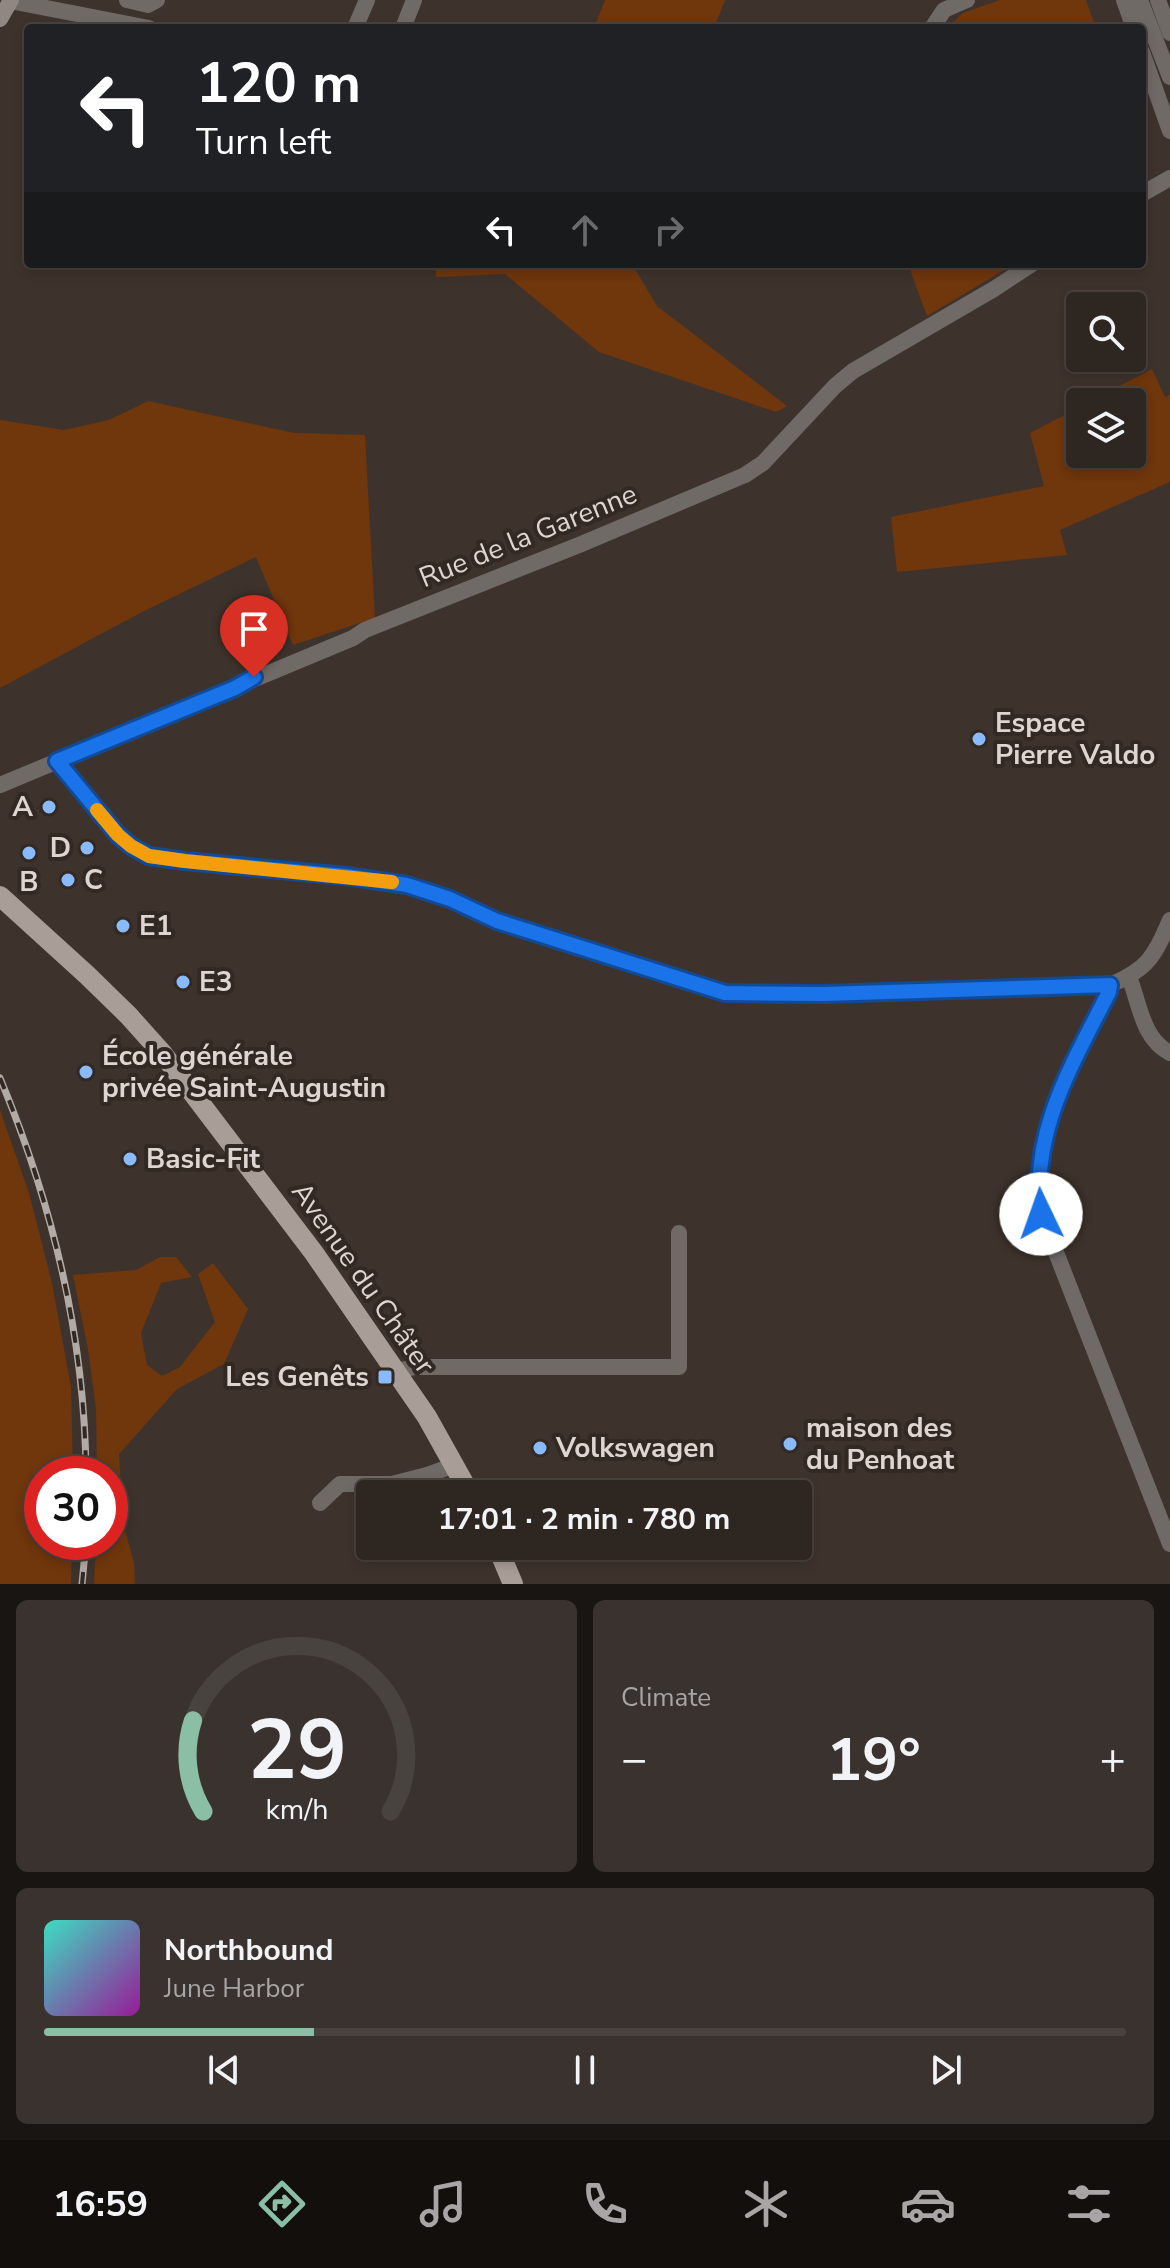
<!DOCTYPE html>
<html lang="en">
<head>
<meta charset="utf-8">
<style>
	:root { --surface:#2e2621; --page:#3a322e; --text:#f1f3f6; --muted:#a7a5a5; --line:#49433f; --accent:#8abfa5 }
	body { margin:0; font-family:"Nunito Sans",sans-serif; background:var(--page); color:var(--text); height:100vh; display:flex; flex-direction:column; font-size:30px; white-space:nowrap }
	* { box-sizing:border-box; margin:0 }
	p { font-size:26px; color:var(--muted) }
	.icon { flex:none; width:44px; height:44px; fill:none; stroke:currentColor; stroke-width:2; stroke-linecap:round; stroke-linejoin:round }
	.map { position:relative; height:1584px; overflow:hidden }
	.details { display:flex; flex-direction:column; gap:16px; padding:16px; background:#191512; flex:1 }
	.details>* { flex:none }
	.hud { position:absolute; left:24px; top:24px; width:1122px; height:244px; border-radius:8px; box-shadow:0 4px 12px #0003,0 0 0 2px var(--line); background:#202124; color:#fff; overflow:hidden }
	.buttons { position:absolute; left:1066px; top:292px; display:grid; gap:16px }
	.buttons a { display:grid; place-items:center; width:80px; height:80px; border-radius:8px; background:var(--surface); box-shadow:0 4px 12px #0003,0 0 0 2px var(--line); font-size:40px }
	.speed { position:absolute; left:24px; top:1456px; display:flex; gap:16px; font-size:40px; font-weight:700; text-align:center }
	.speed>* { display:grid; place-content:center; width:104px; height:104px; border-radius:50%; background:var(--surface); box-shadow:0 4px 12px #0003,0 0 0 2px var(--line); line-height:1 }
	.speed .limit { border:12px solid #d22; background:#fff; color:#111 }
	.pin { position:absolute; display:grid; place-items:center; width:68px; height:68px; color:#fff; margin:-82px -34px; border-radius:50% 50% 50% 0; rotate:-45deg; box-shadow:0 0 8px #0007 }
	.pin .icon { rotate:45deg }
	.me { position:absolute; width:88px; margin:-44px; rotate:357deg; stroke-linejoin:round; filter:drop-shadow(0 0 6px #0008) }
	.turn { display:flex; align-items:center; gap:28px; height:168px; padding:0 40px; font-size:36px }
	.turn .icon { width:104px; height:104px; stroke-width:2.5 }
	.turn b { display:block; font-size:56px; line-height:68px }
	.lanes { display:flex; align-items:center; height:76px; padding:0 40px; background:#0003; justify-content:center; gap:40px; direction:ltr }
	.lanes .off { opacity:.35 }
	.big { font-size:60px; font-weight:700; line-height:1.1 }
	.details .widget { flex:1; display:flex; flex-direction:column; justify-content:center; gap:12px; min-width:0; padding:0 28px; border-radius:12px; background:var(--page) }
	.details .dial { align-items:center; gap:0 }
	.dial svg { height:208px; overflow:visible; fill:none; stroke:var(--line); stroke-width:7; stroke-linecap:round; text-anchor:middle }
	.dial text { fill:var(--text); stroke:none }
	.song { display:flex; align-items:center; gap:24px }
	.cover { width:96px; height:96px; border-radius:12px; background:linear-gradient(135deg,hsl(170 70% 55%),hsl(300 70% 35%)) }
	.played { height:8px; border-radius:4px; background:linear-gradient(90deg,var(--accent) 25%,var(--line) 25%) }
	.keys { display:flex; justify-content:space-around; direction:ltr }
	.heat { display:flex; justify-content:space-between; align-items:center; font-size:44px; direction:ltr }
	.details .tiles { flex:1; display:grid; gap:16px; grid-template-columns:1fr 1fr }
	.widget:last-child { grid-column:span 2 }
	.trip { position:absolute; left:356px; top:1480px; width:456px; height:80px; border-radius:8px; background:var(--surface); box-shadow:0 4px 12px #0003,0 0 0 2px var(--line); font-weight:700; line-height:80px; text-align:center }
	.menu { display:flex; height:128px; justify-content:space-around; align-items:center; background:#120f0d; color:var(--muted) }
	.menu .icon { width:56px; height:56px }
	.menu .on { color:var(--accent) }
	.menu b { font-size:36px; color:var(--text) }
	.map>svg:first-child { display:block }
	.green { fill:#70360c }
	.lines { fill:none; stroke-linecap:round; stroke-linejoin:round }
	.street { stroke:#706a67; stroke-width:16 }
	.secondary { stroke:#908782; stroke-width:16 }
	.primary { stroke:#a99d97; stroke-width:20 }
	.rail-casing { stroke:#b2aaa5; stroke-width:7 }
	.rail { stroke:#332923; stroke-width:4; stroke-dasharray:12; stroke-linecap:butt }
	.route-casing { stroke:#114b97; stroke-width:20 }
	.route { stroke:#1a73e8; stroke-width:14 }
	.slow { stroke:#f59e0b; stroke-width:14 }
	.poi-dot { fill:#88bafc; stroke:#332923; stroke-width:3 }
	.labels { text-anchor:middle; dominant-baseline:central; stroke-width:8; stroke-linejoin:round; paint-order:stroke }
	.street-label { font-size:28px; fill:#dcd5d1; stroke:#332923 }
	.poi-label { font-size:28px; font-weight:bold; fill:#dcd5d1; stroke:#332923; text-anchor:start }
</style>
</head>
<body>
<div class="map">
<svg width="1170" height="1584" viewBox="0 0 1170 1584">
	<rect width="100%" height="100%" fill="#3e332c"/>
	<!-- green -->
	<g class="green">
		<polygon points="605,0 725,0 714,28 594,28"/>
		<polygon points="1000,0 1086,0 1096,28 947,28 963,13"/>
		<polygon points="435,264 632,264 657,306 787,406 776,412 599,352 505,274 436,277"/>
		<polygon points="908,264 1014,264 927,316"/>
		<polygon points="1152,369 1165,397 1170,395 1170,482 1060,530 1067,555 897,572 891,517 1044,486 1030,433 1080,407 1080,454 1132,454 1132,402 1089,402"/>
		<polygon points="148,401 294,433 365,435 375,618 293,645 256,557 142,612 0,688 0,420 64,430 109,420"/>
		<polygon points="0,1110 29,1193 52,1283 71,1387 73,1474 42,1474 42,1542 72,1542 71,1584 0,1584"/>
		<polygon points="160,1257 176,1257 192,1277 161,1283 141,1333 147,1365 162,1376 180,1367 215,1322 198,1274 213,1263 248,1309 224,1364 177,1389 119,1454 123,1523 134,1563 135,1584 94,1584 96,1542 110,1542 110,1474 97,1474 96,1409 88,1349 73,1275 136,1270"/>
	</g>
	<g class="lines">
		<!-- street -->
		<g class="street">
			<polyline points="127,0 148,5 157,0"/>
			<polyline points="1124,0 1134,28"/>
			<polyline points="1140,0 1170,77"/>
			<polyline points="1158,0 1170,33"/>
			<polyline points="10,1 149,28"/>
			<polyline points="355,28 367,0"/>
			<polyline points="403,28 414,0"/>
			<polyline points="932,28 944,10 967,0"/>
			<polyline points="1142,52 1170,131"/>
			<polyline points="1142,194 1170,178"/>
			<path d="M57 761 118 835 131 846 149 856 185 861 346 876 407 885 450 899 497 921 725 993 823 994 1110 985C1148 969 1154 957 1170 920"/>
			<polyline points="0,785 353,638 365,630 579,545 745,475 763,463 835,386 853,371 994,289 1032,264"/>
			<path d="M1129 977C1140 1004 1142 1039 1170 1053"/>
			<path d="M1110 985 1109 992C1073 1063 1030 1132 1041 1214L1170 1544"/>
			<polyline points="396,1371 415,1367 679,1367 679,1233"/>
			<polyline points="320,1503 340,1484 392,1484 427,1475 455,1465"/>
		</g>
		<!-- secondary -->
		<polyline class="secondary" points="0,19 11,0"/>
		<!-- primary -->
		<g class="primary">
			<polyline points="0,896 87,975 129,1016 163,1054 314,1253 427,1417 470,1494"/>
			<polyline points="497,1546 513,1584"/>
		</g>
		<defs>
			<g id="rail">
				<path d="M0 1078C52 1203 85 1338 86 1474"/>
				<polyline points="82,1584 86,1542"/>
			</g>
		</defs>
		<!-- rail casing -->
		<use href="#rail" class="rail-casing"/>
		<!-- rail -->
		<use href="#rail" class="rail"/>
	</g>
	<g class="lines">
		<defs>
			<path id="route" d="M254 677 235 688 57 761 118 835 131 846 149 856 185 861 346 876 407 885 450 899 497 921 725 993 823 994 1110 985 1109 992C1073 1063 1030 1132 1041 1214"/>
		</defs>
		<!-- route casing -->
		<use href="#route" class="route-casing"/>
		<!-- route -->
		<use href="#route" class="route"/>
		<!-- slow -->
		<polyline class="slow" points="97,810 118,835 131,846 149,856 185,861 392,882"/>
	</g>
	<!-- markers -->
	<g class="poi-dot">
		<circle cx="979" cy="739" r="8"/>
		<circle cx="49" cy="807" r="8"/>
		<circle cx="87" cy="848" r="8"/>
		<circle cx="29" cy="853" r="8"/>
		<circle cx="68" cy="880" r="8"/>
		<circle cx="123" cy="926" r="8"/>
		<circle cx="183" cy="982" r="8"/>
		<circle cx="86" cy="1072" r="8"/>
		<circle cx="130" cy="1159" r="8"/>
		<rect x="377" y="1369" width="16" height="16" rx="4"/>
		<circle cx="790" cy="1444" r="8"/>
		<circle cx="540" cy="1448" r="8"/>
	</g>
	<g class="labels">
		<!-- street labels -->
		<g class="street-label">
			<text transform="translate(528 536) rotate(-22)">Rue de la Garenne</text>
			<text transform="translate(363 1278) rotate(55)">Avenue du Châter</text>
		</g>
		<!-- poi labels -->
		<g class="poi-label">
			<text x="995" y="723">Espace<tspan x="995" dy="32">Pierre Valdo</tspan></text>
			<text x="33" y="807" text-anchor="end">A</text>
			<text x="71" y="848" text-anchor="end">D</text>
			<text x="84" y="880">C</text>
			<text x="29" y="882" text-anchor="middle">B</text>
			<text x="139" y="926">E1</text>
			<text x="199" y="982">E3</text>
			<text x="102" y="1056">École générale<tspan x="102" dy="32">privée Saint-Augustin</tspan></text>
			<text x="146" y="1159">Basic-Fit</text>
			<text x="369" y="1377" text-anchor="end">Les Genêts</text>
			<text x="806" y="1428">maison des<tspan x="806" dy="32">du Penhoat</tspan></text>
			<text x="556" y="1448">Volkswagen</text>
		</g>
	</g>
</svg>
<div class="buttons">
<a><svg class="icon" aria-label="search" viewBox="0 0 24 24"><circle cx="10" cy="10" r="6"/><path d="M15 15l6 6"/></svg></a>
<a><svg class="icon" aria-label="layers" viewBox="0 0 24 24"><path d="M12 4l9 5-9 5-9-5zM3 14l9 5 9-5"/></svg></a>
</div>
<div class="speed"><div class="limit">30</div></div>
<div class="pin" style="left:254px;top:677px;background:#d93025"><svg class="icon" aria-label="arrive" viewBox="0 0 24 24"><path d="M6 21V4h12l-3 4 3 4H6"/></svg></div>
<svg class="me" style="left:1041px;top:1214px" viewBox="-20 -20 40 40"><circle r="19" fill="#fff"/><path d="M0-13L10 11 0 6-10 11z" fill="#1a73e8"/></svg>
<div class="trip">17:01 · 2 min · 780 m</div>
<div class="hud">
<div class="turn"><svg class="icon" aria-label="left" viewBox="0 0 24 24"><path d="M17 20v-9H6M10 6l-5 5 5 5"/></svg><div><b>120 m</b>Turn left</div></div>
<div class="lanes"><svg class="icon" aria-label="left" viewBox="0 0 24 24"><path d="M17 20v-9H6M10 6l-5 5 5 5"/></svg><svg class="icon off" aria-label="ahead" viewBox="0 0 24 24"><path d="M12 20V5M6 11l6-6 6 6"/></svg><svg class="icon off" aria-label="right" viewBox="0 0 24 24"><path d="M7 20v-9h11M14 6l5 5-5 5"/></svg></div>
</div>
</div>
<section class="details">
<div class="tiles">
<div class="widget dial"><svg viewBox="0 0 100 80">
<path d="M14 69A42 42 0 1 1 86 69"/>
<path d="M14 69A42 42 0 0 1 10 34" stroke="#8abfa5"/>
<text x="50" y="56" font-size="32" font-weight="700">29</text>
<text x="50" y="72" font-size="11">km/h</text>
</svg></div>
<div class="widget"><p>Climate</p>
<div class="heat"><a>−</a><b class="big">19°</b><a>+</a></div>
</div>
<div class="widget">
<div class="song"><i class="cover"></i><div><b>Northbound</b><p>June Harbor</p></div></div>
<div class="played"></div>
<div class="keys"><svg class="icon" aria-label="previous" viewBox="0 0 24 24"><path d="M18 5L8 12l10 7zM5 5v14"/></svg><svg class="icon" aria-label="pause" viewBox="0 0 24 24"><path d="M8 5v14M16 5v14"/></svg><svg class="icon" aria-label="next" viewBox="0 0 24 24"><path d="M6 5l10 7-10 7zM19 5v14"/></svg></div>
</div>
</div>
</section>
<nav class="menu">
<b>16:59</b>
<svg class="icon on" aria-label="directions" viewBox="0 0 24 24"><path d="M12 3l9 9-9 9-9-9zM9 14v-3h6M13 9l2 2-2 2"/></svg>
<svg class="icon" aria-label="music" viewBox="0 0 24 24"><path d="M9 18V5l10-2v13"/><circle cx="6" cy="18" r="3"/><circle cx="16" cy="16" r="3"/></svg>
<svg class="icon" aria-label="phone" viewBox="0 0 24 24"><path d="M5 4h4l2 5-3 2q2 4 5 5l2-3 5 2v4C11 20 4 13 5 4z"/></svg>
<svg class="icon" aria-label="climate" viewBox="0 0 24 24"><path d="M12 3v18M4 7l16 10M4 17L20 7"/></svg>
<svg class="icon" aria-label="car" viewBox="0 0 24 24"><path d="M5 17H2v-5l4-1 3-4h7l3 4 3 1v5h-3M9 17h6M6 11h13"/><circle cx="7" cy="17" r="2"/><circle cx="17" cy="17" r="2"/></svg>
<svg class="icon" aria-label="filters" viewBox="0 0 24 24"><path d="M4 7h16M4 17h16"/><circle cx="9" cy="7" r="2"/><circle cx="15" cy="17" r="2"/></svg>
</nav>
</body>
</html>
